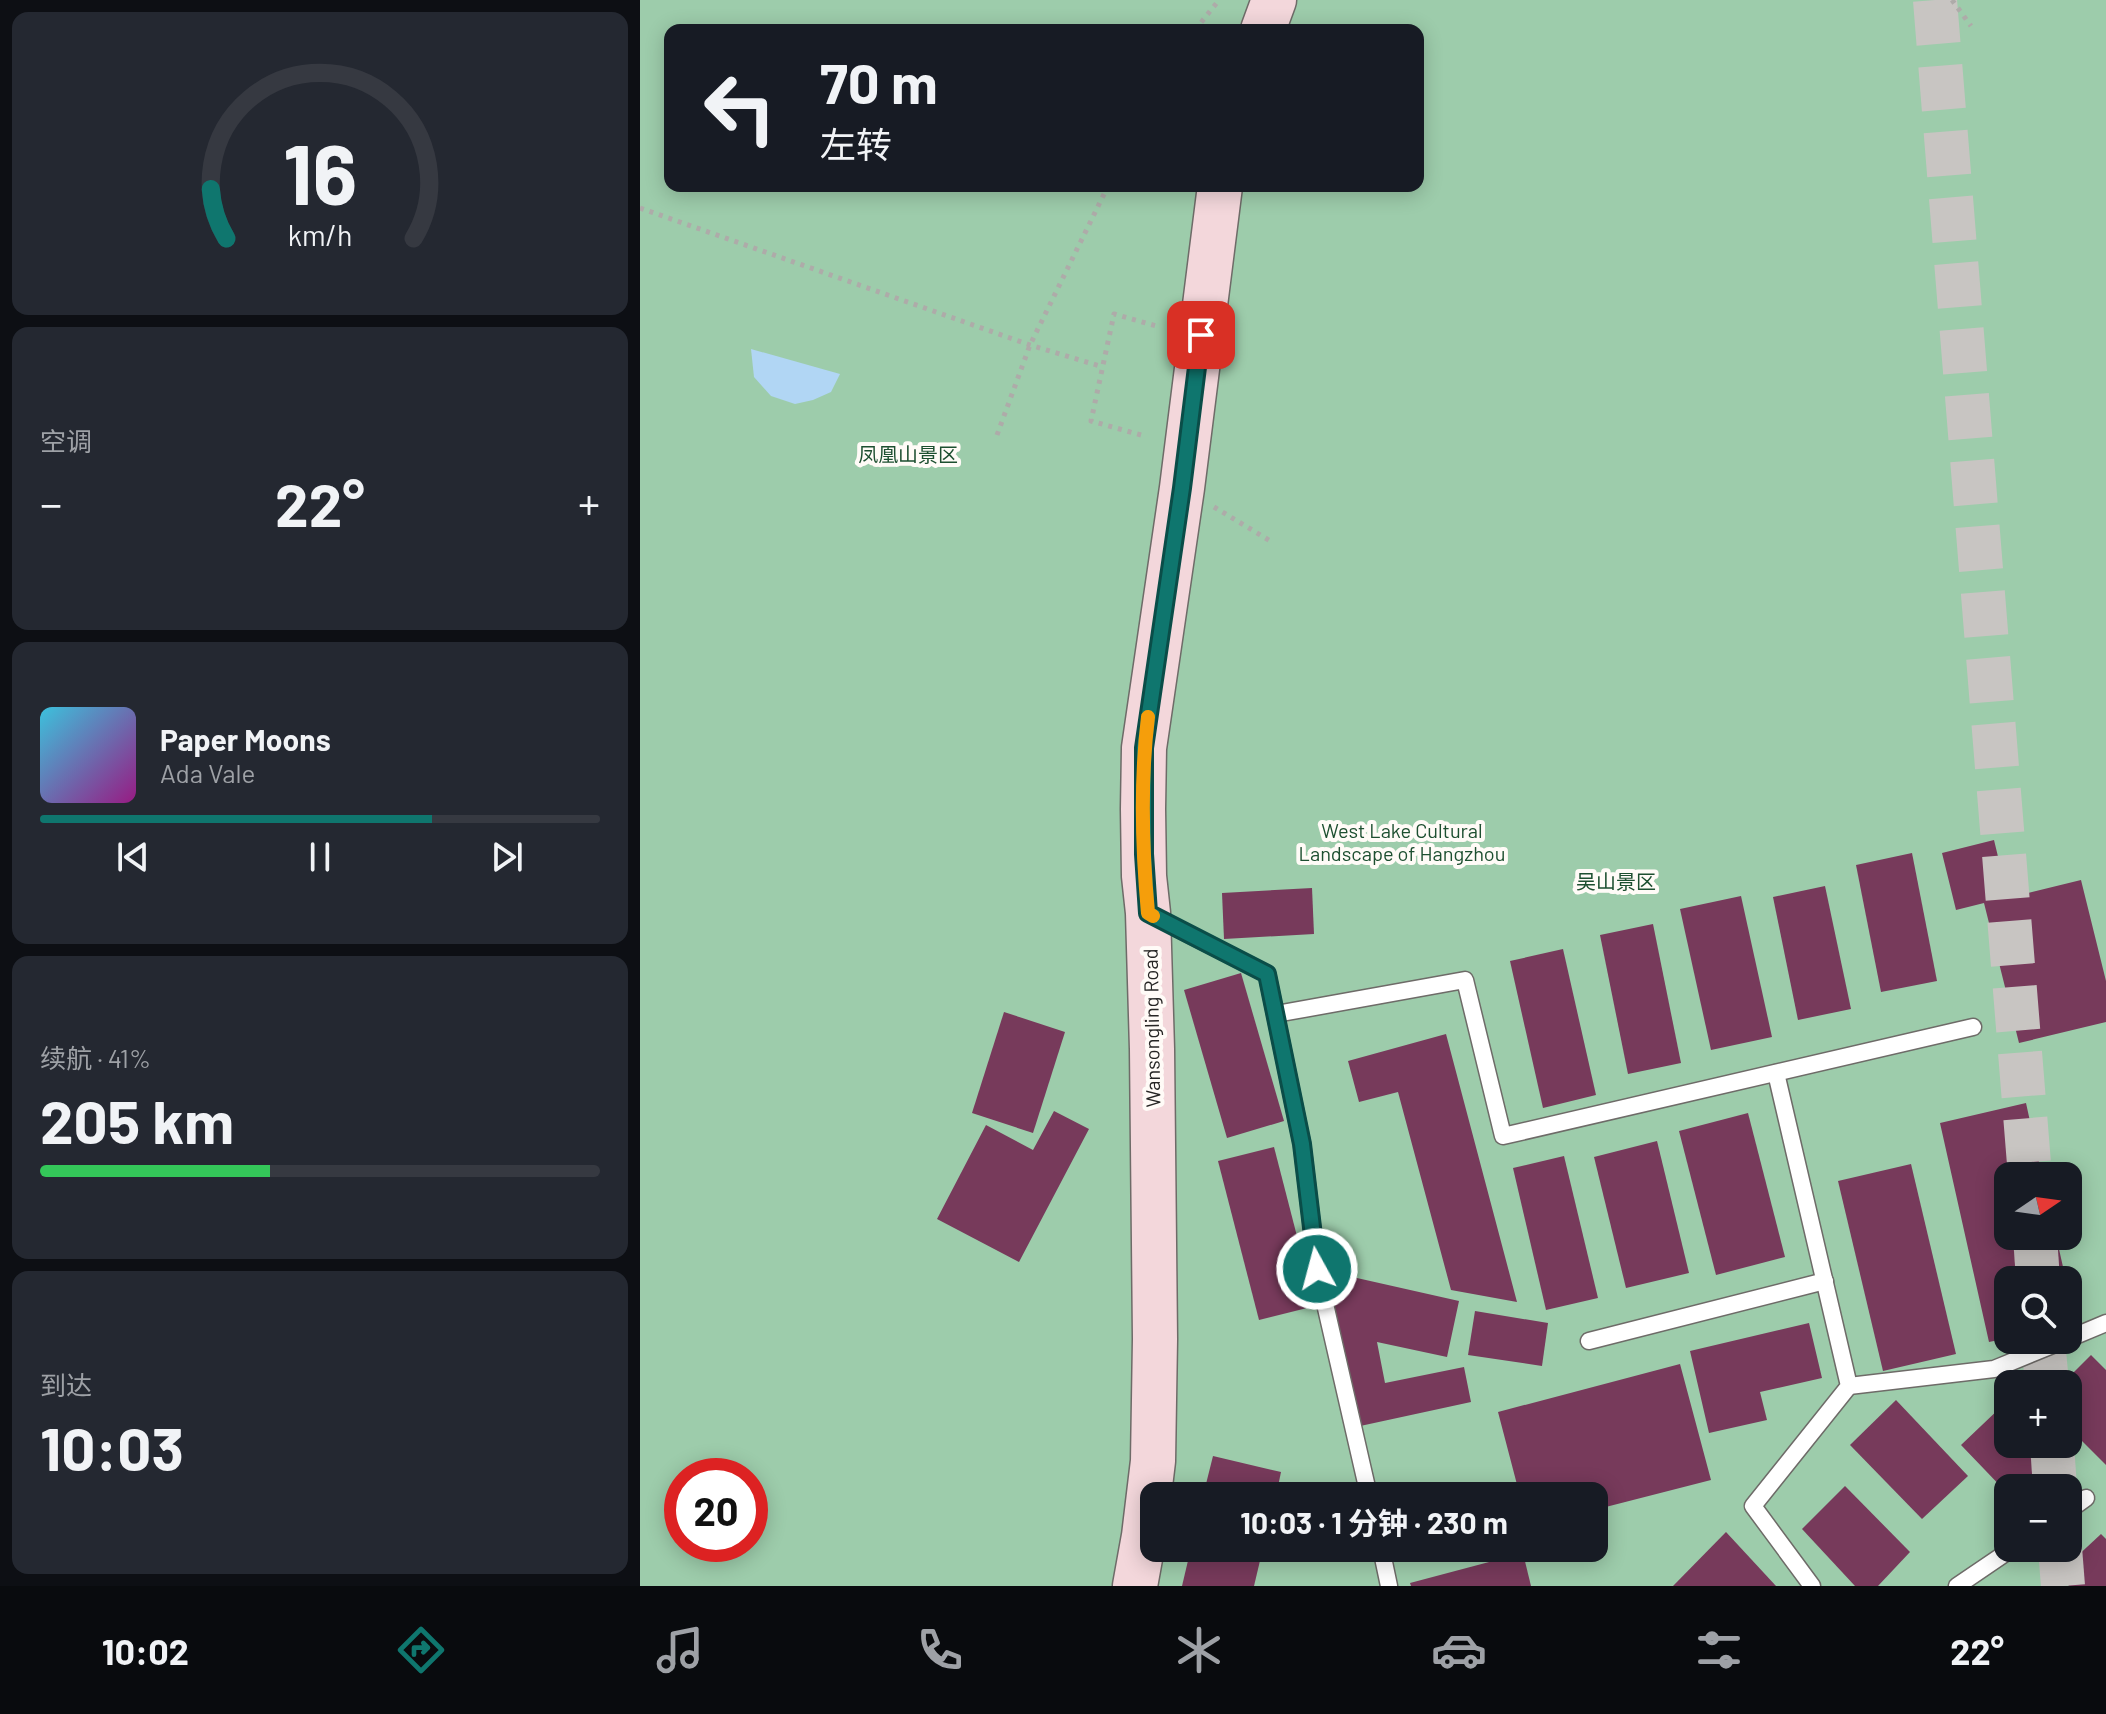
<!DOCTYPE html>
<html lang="zh">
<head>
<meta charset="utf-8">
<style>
	:root { --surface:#171b24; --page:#242831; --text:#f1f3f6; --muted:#9ea1a6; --line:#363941; --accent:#0f766e }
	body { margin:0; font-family:Barlow,"Noto Sans SC",sans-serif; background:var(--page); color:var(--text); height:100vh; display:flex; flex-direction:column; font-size:30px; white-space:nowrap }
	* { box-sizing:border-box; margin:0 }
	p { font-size:26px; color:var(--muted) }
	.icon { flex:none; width:44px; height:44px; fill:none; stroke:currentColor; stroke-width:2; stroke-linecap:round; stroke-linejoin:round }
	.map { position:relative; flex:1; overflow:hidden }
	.drawer { display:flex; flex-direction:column; gap:12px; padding:12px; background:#0d0f14; width:640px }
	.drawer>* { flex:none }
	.hud { position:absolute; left:24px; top:24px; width:760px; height:168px; border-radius:16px; box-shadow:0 4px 20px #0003; background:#171b24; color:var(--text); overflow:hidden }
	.needle { width:52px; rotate:77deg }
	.controls { position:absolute; left:1354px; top:1162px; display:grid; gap:16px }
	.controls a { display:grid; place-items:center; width:88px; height:88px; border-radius:16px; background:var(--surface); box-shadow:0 4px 20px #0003; font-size:40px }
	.speed { position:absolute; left:24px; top:1458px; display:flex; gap:16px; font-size:40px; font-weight:700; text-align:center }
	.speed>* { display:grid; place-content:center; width:104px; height:104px; border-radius:50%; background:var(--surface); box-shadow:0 4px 20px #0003; line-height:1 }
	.speed .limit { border:12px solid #d22; background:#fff; color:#111 }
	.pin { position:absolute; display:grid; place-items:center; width:68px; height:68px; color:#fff; margin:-34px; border-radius:16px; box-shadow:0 4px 12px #0006 }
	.me { position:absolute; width:88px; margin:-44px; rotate:353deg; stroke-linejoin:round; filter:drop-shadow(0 0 6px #0008) }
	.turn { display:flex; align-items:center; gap:28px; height:168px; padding:0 24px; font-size:36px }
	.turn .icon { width:104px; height:104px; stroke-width:2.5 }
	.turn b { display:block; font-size:56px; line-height:68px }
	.big { font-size:60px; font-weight:700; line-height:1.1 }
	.drawer .widget { flex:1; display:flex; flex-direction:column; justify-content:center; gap:12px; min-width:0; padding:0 28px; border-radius:16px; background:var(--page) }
	.drawer .dial { align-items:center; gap:0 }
	.dial svg { height:208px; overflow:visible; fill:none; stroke:var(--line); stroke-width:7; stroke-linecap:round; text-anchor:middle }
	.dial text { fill:var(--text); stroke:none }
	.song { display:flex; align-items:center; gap:24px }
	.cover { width:96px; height:96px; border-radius:12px; background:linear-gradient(135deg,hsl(190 70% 55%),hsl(310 70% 35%)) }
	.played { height:8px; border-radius:4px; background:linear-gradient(90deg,var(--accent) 70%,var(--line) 70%) }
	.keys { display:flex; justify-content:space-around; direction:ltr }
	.heat { display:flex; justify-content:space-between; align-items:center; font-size:44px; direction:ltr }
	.charge { height:12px; border-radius:6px; background:linear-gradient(90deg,#34c759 41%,var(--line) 0) }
	.trip { position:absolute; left:500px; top:1482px; width:468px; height:80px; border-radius:16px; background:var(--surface); box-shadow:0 4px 20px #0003; font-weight:700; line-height:80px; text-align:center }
	.tabs { display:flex; height:128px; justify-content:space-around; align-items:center; background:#090b0e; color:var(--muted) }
	.tabs .icon { width:56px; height:56px }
	.tabs .active { color:var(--accent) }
	.tabs b { font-size:36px; color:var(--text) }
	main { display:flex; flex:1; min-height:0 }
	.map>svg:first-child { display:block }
	.green { fill:#9dccab; fill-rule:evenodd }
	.water { fill:#b1d6f4 }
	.building { fill:#773a5b }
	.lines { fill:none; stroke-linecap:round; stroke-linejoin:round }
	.secondary-tunnel { stroke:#c8c5c2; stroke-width:44; stroke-dasharray:44 22; stroke-linecap:butt }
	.lane-casing { stroke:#6e6b68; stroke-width:19 }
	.secondary-casing { stroke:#6e6b68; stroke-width:47 }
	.path { stroke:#aeaba9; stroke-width:5; stroke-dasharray:4 6; stroke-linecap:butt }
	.lane { stroke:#fff; stroke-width:16 }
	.secondary { stroke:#f3d7db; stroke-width:44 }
	.route-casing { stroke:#0a4d48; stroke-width:20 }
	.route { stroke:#0f766e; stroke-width:14 }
	.slow { stroke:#f59e0b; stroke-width:14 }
	.labels { text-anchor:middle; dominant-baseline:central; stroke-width:8; stroke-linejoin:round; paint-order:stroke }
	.park-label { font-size:20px; fill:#1d4f30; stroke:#fffbf7 }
	.street-label { font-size:20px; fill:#262524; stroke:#fffbf7 }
</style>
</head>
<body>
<main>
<section class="drawer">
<div class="widget dial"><svg viewBox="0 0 100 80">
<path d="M14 69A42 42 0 1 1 86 69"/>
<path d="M14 69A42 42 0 0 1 8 50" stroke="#0f766e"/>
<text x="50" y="56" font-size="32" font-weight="700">16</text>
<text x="50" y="72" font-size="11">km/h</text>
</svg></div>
<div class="widget"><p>空调</p>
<div class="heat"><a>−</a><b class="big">22°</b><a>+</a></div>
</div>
<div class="widget">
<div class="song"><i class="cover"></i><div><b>Paper Moons</b><p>Ada Vale</p></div></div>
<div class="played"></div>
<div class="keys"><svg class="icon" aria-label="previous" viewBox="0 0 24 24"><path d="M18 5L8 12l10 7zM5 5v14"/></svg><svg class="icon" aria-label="pause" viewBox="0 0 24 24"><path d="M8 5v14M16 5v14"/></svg><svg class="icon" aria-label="next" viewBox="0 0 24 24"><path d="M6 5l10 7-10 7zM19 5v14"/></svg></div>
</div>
<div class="widget"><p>续航 · 41%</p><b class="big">205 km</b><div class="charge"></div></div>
<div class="widget"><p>到达</p><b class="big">10:03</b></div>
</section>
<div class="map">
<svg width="1466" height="1586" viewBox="0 0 1466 1586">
	<rect width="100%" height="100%" fill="#f1edea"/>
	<!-- green -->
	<path class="green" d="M0 0H1466V1586H0ZM30 30H778V186H30ZM1368 1176H1428V1236H1368ZM1368 1280H1428V1340H1368ZM1368 1384H1428V1444H1368ZM42 1476H110V1544H42ZM1368 1488H1428V1548H1368ZM514 1496H954V1548H514Z"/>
	<!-- water -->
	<polygon class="water" points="111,349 200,374 191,392 173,400 155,404 131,396 114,377"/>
	<!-- building -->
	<g class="building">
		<polygon points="1354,840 1368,898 1441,880 1466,981 1466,1022 1379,1043 1344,903 1316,910 1302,853"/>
		<polygon points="1272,853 1297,981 1241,992 1216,865"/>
		<polygon points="1185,886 1211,1009 1158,1020 1133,897"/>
		<polygon points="672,888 674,934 584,939 582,893"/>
		<polygon points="1101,896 1132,1037 1071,1050 1040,909"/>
		<polygon points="1013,924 1041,1063 988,1074 960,935"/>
		<polygon points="923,949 956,1095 903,1108 870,961"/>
		<polygon points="601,973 644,1121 587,1138 544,990"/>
		<polygon points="364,1012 425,1032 393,1133 332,1113"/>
		<polygon points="806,1034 877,1302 811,1290 758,1092 719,1102 708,1061"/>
		<polygon points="1386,1103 1402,1176 1368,1176 1368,1236 1416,1236 1426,1280 1368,1280 1368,1338 1349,1342 1300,1123"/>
		<polygon points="414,1111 449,1129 379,1262 297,1219 346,1125 393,1150"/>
		<polygon points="1108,1113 1145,1257 1076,1275 1039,1131"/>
		<polygon points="1017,1141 1049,1273 986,1288 954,1157"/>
		<polygon points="634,1147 675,1306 619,1320 578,1161"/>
		<polygon points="924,1156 958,1298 906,1310 873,1168"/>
		<polygon points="1271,1164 1316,1354 1243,1371 1198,1181"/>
		<polygon points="677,1269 819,1301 807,1357 737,1342 745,1383 824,1367 831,1402 711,1428"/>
		<polygon points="1428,1297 1435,1322 1428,1324"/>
		<polygon points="835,1311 908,1323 902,1366 828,1355"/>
		<polygon points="1169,1323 1182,1378 1120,1392 1127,1420 1069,1433 1050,1351"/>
		<polygon points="1451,1355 1466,1370 1466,1465 1428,1427 1428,1384 1422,1384"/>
		<polygon points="1040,1364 1071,1480 954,1510 954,1496 880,1496 858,1412"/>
		<polygon points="1256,1400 1328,1476 1282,1519 1210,1445"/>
		<polygon points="1362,1406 1368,1413 1368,1444 1397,1444 1422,1470 1404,1488 1368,1488 1368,1494 1321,1445"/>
		<polygon points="573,1456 641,1472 636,1496 563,1496"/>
		<polygon points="1205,1486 1270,1552 1238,1586 1215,1586 1162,1529"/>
		<polygon points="1086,1532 1136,1586 1033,1586"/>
		<polygon points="1461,1534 1466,1539 1466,1586 1429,1586 1418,1574"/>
		<polygon points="551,1548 623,1548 614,1586 542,1586"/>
		<polygon points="883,1553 891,1586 771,1586 770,1583"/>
	</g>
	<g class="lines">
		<!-- secondary-tunnel -->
		<g class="secondary-tunnel">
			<polyline points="1295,0 1390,1176"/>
			<polyline points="1395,1236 1398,1280"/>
			<polyline points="1403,1340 1407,1384"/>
			<polyline points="1412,1444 1415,1488"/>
			<polyline points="1420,1548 1423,1586"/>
		</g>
		<defs>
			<g id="lane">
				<polyline points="513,916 627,974 662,1144 677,1269 729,1496"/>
				<polyline points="636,1014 825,980 863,1136 1333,1027"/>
				<polyline points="1136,1073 1209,1386 1113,1506 1172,1586"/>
				<polyline points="1428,1339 1466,1323"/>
				<polyline points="949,1341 1185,1281"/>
				<polyline points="1209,1386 1354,1369 1425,1340"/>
				<polyline points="1428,1511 1446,1498"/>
				<polyline points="741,1548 749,1586"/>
				<polyline points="1317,1586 1373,1548"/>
			</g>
			<g id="secondary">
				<polyline points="623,30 634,0"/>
				<polyline points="495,1586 504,1536 513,1461 515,1339 512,1049 508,913 504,876 503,809 504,748 542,488 580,186"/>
			</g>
		</defs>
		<!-- lane casing -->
		<use href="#lane" class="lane-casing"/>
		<!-- secondary casing -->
		<use href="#secondary" class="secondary-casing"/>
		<!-- path -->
		<g class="path">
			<polyline points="1312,0 1331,26"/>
			<polyline points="555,30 579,0"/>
			<polyline points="0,208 390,345 463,367"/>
			<polyline points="357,435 390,345 468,186"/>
			<polyline points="501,435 451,421 474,314 520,327"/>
			<polyline points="574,507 632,542"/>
		</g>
		<!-- lane -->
		<use href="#lane" class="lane"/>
		<!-- secondary -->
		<use href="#secondary" class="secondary"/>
	</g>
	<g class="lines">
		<defs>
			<polyline id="route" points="561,335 542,488 504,748 504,854 508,913 627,974 662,1144 677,1269"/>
		</defs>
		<!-- route casing -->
		<use href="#route" class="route-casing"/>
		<!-- route -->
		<use href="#route" class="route"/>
		<!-- slow -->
		<path class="slow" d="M508 717C500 782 502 848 508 913L513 916"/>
	</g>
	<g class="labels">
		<!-- park labels -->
		<g class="park-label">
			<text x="268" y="454">凤凰山景区</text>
			<text x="762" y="830">West Lake Cultural<tspan x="762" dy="23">Landscape of Hangzhou</tspan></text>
			<text x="976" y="881">吴山景区</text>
		</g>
		<!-- street labels -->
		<g class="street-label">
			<text transform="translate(511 1028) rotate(-91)">Wansongling Road</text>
		</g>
	</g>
</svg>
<div class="controls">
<a><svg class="needle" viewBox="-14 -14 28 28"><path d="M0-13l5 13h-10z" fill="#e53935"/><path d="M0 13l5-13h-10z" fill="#9ea1a6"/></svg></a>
<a><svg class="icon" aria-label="search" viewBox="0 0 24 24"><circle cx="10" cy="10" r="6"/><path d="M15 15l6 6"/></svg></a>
<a>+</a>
<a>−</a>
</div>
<div class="speed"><div class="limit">20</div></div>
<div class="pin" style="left:561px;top:335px;background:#d93025"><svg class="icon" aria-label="arrive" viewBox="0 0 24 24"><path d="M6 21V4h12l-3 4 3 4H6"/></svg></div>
<svg class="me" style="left:677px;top:1269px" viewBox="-20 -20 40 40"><circle r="17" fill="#0f766e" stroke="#fff" stroke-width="3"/><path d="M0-11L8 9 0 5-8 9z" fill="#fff"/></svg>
<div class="trip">10:03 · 1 分钟 · 230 m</div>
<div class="hud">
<div class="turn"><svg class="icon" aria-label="left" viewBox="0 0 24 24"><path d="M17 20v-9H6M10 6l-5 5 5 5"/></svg><div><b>70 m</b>左转</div></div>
</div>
</div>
</main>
<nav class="tabs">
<b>10:02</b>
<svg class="icon active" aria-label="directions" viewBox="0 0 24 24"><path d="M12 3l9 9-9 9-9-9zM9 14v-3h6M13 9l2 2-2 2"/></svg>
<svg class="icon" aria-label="music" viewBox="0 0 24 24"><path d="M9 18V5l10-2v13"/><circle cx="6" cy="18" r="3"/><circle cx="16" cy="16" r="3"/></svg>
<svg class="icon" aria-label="phone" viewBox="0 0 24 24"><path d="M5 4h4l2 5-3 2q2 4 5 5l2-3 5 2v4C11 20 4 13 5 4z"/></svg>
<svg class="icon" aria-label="climate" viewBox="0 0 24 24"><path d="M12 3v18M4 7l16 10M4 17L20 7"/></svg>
<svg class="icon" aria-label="car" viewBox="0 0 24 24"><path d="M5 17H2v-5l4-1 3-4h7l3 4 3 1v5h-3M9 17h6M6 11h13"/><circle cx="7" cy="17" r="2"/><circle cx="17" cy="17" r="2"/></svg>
<svg class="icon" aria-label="filters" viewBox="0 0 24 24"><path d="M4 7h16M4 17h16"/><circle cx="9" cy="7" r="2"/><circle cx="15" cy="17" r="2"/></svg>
<b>22°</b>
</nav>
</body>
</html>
